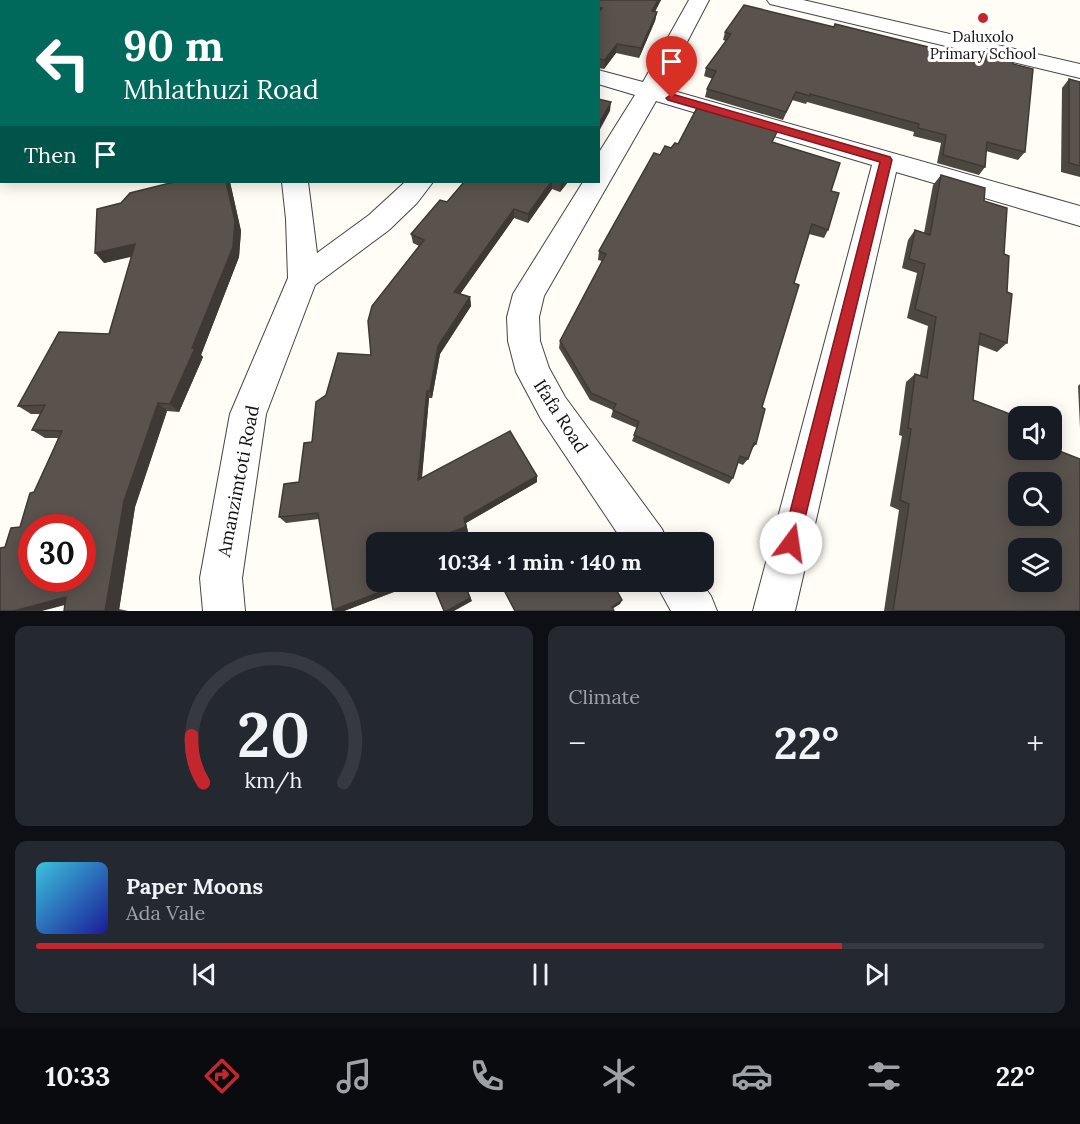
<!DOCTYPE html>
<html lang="en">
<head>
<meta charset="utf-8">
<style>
	:root { --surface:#171b24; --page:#242831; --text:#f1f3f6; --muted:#9ea1a6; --line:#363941; --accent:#c4262e }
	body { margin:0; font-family:Lora,serif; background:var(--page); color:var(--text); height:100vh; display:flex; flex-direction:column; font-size:22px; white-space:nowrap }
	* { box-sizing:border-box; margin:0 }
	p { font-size:20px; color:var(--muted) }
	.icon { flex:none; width:33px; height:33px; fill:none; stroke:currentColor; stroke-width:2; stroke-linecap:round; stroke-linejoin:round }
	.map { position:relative; height:611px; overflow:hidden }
	.details { display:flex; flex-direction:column; gap:15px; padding:15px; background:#0d0f14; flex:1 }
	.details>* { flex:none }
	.banner { position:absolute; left:0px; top:0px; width:600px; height:183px; box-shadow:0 3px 15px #0003; background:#00695c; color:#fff; overflow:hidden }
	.buttons { position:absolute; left:1008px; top:406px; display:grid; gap:12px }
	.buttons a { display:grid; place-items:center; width:54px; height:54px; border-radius:12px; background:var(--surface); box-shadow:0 3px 15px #0003; font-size:30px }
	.speed { position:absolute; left:18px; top:514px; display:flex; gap:12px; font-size:30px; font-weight:700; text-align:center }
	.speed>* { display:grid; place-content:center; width:78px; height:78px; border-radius:50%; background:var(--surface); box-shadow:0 3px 15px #0003; line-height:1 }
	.speed .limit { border:9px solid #d22; background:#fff; color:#111 }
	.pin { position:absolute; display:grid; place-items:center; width:51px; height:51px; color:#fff; margin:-62px -26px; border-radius:50% 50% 50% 0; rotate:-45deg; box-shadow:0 0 6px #0007 }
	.pin .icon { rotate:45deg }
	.me { position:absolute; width:66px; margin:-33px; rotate:14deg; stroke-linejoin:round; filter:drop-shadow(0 0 4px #0008) }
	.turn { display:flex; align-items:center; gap:21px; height:126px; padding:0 24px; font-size:27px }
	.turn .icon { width:78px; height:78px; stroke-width:2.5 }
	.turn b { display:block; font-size:42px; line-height:51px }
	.then { display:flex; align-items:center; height:57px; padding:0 24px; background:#0003; gap:12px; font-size:22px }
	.big { font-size:45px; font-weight:700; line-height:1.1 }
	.details .card { flex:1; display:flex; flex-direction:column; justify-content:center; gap:9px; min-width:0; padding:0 21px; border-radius:12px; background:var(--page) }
	.details .dial { align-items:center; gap:0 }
	.dial svg { height:156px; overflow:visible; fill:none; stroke:var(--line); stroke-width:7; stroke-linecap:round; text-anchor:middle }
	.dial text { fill:var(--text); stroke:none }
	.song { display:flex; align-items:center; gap:18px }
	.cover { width:72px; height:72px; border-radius:9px; background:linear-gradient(135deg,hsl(190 70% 55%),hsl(240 70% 35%)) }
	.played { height:6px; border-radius:3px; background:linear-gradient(90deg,var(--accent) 80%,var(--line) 80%) }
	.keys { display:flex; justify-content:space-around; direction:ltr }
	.heat { display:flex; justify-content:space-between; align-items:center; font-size:33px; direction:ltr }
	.details .tiles { flex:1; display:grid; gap:15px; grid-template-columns:1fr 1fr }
	.card:last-child { grid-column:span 2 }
	.trip { position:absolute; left:366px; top:532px; width:348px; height:60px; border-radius:12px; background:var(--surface); box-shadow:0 3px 15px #0003; font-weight:700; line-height:60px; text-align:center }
	.tab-bar { display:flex; height:96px; justify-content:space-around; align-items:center; background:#090b0e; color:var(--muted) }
	.tab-bar .icon { width:42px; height:42px }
	.tab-bar .current { color:var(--accent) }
	.tab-bar b { font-size:27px; color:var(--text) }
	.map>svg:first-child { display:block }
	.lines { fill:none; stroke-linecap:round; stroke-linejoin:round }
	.stream { fill:#3f96cf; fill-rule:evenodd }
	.street-casing { stroke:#444; stroke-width:2 }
	.secondary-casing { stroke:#333; stroke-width:3 }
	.street { fill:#fff; fill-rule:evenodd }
	.secondary { fill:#fff6b0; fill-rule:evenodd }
	.wall { fill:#4d4742 }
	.shaded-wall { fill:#3f3936 }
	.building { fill:#5a524d; stroke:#3f3936; stroke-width:1.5; fill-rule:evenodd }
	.route { fill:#c4262e; stroke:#7f191e; stroke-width:1.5 }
	.poi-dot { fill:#c4262e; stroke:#fff; stroke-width:2 }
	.labels { text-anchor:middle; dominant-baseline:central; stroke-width:6; stroke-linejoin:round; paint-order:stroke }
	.far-poi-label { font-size:15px; fill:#111; stroke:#fff }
	.street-label { font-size:18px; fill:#111; stroke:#fff }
</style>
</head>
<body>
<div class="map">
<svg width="1080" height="611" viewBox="0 0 1080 611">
	<rect width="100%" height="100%" fill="#fffdf5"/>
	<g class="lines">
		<!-- stream -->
		<g class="stream">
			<polygon points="353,0 352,2 345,2 346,0"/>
			<polygon points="2,154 2,161 0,161 0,155"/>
		</g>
		<defs>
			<g id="street">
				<polygon points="104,0 126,0 127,2 105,2"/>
				<rect x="525" y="0" width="20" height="2"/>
				<polygon points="689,0 709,0 663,88 1080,206 1080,226 896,172 795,611 753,611 872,165 656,101 544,296 539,317 540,341 549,368 565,397 662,529 668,543 624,543 541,419 516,372 508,341 507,317 513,294 583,182 598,182 598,154 635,95 598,84 598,70 643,82"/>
				<polygon points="767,0 803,0 1080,64 1080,78 770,4"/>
				<polygon points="282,182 308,182 317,253 369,215 405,182 433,182 417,203 389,230 315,285 266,414 242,578 245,611 203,611 200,578 230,414 288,278 286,219"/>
				<polygon points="655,582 701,582 711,596 717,611 671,611"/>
			</g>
			<g id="secondary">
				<polygon points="203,0 226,0 202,2"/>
				<rect x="0" y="81" width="2" height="16"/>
			</g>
		</defs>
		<!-- street casing -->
		<use href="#street" class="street-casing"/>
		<!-- secondary casing -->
		<use href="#secondary" class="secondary-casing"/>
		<!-- street -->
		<use href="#street" class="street"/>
		<!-- secondary -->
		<use href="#secondary" class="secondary"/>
	</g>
	<!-- wall -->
	<g class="wall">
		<polygon points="565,0 661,0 655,12 657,12 655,21 639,58 616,53 604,69 598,68 598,2"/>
		<polygon points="834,27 981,60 982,57 987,49 1013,64 1025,152 1018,160 986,151 985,167 979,175 937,163 941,143 913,136 914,132 807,102 806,104 792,100 783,120 705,97 707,89 713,79 704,76 706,68 726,41 723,40 725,32"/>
		<polygon points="1069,79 1080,82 1080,177 1061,172 1062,88"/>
		<polygon points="772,142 831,191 828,230 824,238 809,234 794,283 762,407 756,444 751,450 748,459 743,465 738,463 733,478 729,484 632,441 637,428 611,417 613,410 590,400 559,348 560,341 602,261 598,260 599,251 660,155 678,144"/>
		<polygon points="941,175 984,201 1004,254 1007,292 1007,343 997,352 979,345 973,400 1018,450 1080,611 884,611 899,510 890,506 902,436 899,435 906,382 915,374 920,375 928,326 907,318 917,273 902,268 908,240 915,230 924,233 933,185"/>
		<polygon points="174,182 230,182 241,231 239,257 201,355 203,357 179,412 167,411 135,507 119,609 128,611 64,611 65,605 5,547 20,527 58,438 45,438 32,430 40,414 31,414 18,406 109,334 132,256 104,263 121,203"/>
		<polygon points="464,182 568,182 560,192 552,189 528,223 514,218 460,294 470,297 471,306 440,354 432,398 429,398 422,478 537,482 466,523 468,532 448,538 450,543 376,543 376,582 420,582 344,611 319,519 286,523 279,517 299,482 326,395 371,355 419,246 413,243 411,234 447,202"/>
		<polygon points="1080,384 1080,428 1078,386"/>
	</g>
	<!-- shaded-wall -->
	<g class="shaded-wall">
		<polygon points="658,0 661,0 650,20 652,11"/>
		<polygon points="657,12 655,21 639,58 641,48"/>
		<polygon points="0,31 2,31 2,44 0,45"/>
		<polygon points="617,44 616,53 604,69 605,60"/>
		<polygon points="611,102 610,111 598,133 598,125"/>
		<polygon points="226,182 230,182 241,231 239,257 201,355 203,357 179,412 170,404 192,348"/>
		<polygon points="551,182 552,182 552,189 528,223 528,214"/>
		<polygon points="561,182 568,182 560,192"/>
		<polygon points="514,209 514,218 456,300 454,292"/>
		<polygon points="135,244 144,254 104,263 95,253"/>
		<polygon points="470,297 471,306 440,354 432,398 430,391 438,346"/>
		<polygon points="427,391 429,398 421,486 418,480"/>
		<polygon points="158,403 167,411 135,507 119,611 105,611 124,501"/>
		<polygon points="537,476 537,482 466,523 468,532 448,538 449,543 446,534 464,518"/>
		<polygon points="407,582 420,582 344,611 335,611 333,610"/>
		<polygon points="464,582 472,601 454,611 447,611"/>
		<polygon points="66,597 80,601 42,611 14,611"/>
		<polygon points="622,600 620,604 609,611 612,607"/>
	</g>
	<!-- building -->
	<g class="building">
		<polygon points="0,0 4,0 5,2 2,2 2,31 0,31"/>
		<polygon points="436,0 496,0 495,2 435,2"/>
		<polygon points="565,0 658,0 652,11 657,12 641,48 617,44 605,60 598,59 598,13 602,8 598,8 598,2 566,2 565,1"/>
		<polygon points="744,5 834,27 835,24 985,61 987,49 1013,55 1013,64 1033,69 1025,152 987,142 985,167 943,155 946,135 918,128 919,124 810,94 810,96 796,92 786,112 707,89 716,71 706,68 731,34 725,32"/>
		<polygon points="1069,79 1080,82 1080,166 1069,163"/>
		<polygon points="598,99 611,102 598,125"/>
		<polygon points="698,106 778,130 772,142 840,163 831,191 839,193 828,230 812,224 794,283 799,285 762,407 765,409 756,444 754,443 748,459 740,456 733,478 634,435 639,422 613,410 616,404 591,393 560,341 606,254 599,251 654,153 660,155 665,146 671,148 675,143 678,144"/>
		<path d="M941 175 985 188 984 201 1007 208 1004 254 1009 256 1007 292 1012 294 1007 343 980 333 973 400 1018 417V450H1052V448L1080 459V611H893L909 504 900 500 911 429 908 428 915 374 927 378 936 317 915 309 925 264 909 259 915 230 930 235ZM1018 483H1052V516H1018ZM1018 549H1052V582H1018Z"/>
		<path d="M174 182H226L235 221 233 247 192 348H195L170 404 158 403 124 501 105 611H64L66 597 14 611H0V548L5 547 11 528 20 527 30 493 34 492 62 431 32 430 45 405 18 406 59 332 109 334 135 244 95 253 97 209 121 203 130 193ZM32 528H82V579H32Z"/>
		<polygon points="464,182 551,182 528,214 514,209 454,292 470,297 438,346 430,391 427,391 418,480 510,431 537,476 464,518 466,527 446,534 449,543 376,543 376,582 407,582 333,610 318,513 279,517 284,484 299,482 304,443 312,442 316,402 326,395 338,353 371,355 368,321 372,306 424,240 411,234 440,200 447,202"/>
		<polygon points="432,582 464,582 470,598 447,611 444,611"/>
		<polygon points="521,582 612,582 622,600 612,607 614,611 515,611 505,592"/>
	</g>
	<!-- route -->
	<polygon class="route" points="672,94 890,157 892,160 799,543 797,549 791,552 784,549 782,543 880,162 668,100 666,98"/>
	<!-- markers -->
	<circle class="poi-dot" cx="983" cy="18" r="6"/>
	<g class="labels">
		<!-- far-poi labels -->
		<g class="far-poi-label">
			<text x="983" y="36">Daluxolo<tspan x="983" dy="17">Primary School</tspan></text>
		</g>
		<!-- street labels -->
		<g class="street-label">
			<text transform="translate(561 416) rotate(57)">Ifafa Road</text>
			<text transform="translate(238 481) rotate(-79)">Amanzimtoti Road</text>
		</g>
	</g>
</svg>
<div class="buttons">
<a><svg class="icon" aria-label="sound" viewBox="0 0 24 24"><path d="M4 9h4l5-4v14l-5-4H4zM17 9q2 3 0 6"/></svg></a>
<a><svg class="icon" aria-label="search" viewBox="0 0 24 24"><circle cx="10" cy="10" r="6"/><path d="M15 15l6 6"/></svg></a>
<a><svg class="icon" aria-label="layers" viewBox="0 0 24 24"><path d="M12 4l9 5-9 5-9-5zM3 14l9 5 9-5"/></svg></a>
</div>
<div class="speed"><div class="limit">30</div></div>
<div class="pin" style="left:672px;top:98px;background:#d93025"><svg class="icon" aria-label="arrive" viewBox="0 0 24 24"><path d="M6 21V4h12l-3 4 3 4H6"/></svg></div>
<svg class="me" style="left:791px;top:543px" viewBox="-20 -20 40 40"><circle r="19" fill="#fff"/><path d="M0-13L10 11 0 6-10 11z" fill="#c4262e"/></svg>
<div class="trip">10:34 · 1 min · 140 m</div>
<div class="banner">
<div class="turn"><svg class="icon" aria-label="left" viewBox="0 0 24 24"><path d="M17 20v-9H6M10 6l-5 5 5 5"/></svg><div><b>90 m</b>Mhlathuzi Road</div></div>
<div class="then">Then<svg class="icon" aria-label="arrive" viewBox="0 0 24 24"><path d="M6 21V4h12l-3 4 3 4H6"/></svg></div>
</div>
</div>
<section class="details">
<div class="tiles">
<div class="card dial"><svg viewBox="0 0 100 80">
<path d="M14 69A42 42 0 1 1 86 69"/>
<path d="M14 69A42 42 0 0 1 8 45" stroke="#c4262e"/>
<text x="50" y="56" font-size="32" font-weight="700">20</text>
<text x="50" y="72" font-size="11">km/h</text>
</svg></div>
<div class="card"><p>Climate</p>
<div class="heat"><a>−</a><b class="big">22°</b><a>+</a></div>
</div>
<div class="card">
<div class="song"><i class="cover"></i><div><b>Paper Moons</b><p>Ada Vale</p></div></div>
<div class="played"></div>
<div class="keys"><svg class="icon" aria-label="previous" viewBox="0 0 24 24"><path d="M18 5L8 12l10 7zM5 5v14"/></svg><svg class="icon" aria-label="pause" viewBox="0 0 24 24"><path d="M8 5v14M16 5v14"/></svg><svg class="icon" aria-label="next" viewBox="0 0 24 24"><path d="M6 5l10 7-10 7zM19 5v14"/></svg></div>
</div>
</div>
</section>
<nav class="tab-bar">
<b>10:33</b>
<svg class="icon current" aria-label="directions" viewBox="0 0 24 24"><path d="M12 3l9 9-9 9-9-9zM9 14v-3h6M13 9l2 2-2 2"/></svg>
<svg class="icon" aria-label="music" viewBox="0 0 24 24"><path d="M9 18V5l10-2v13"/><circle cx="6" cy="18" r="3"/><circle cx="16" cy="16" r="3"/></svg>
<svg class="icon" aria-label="phone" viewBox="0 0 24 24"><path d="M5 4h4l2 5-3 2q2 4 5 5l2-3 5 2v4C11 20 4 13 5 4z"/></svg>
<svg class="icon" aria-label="climate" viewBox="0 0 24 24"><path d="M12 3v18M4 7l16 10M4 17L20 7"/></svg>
<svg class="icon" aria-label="car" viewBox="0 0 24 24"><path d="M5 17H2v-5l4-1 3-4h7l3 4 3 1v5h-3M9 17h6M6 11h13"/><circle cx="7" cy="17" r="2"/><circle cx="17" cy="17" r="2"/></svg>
<svg class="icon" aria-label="filters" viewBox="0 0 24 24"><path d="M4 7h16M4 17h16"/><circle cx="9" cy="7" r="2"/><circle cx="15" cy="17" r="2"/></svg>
<b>22°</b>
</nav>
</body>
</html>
